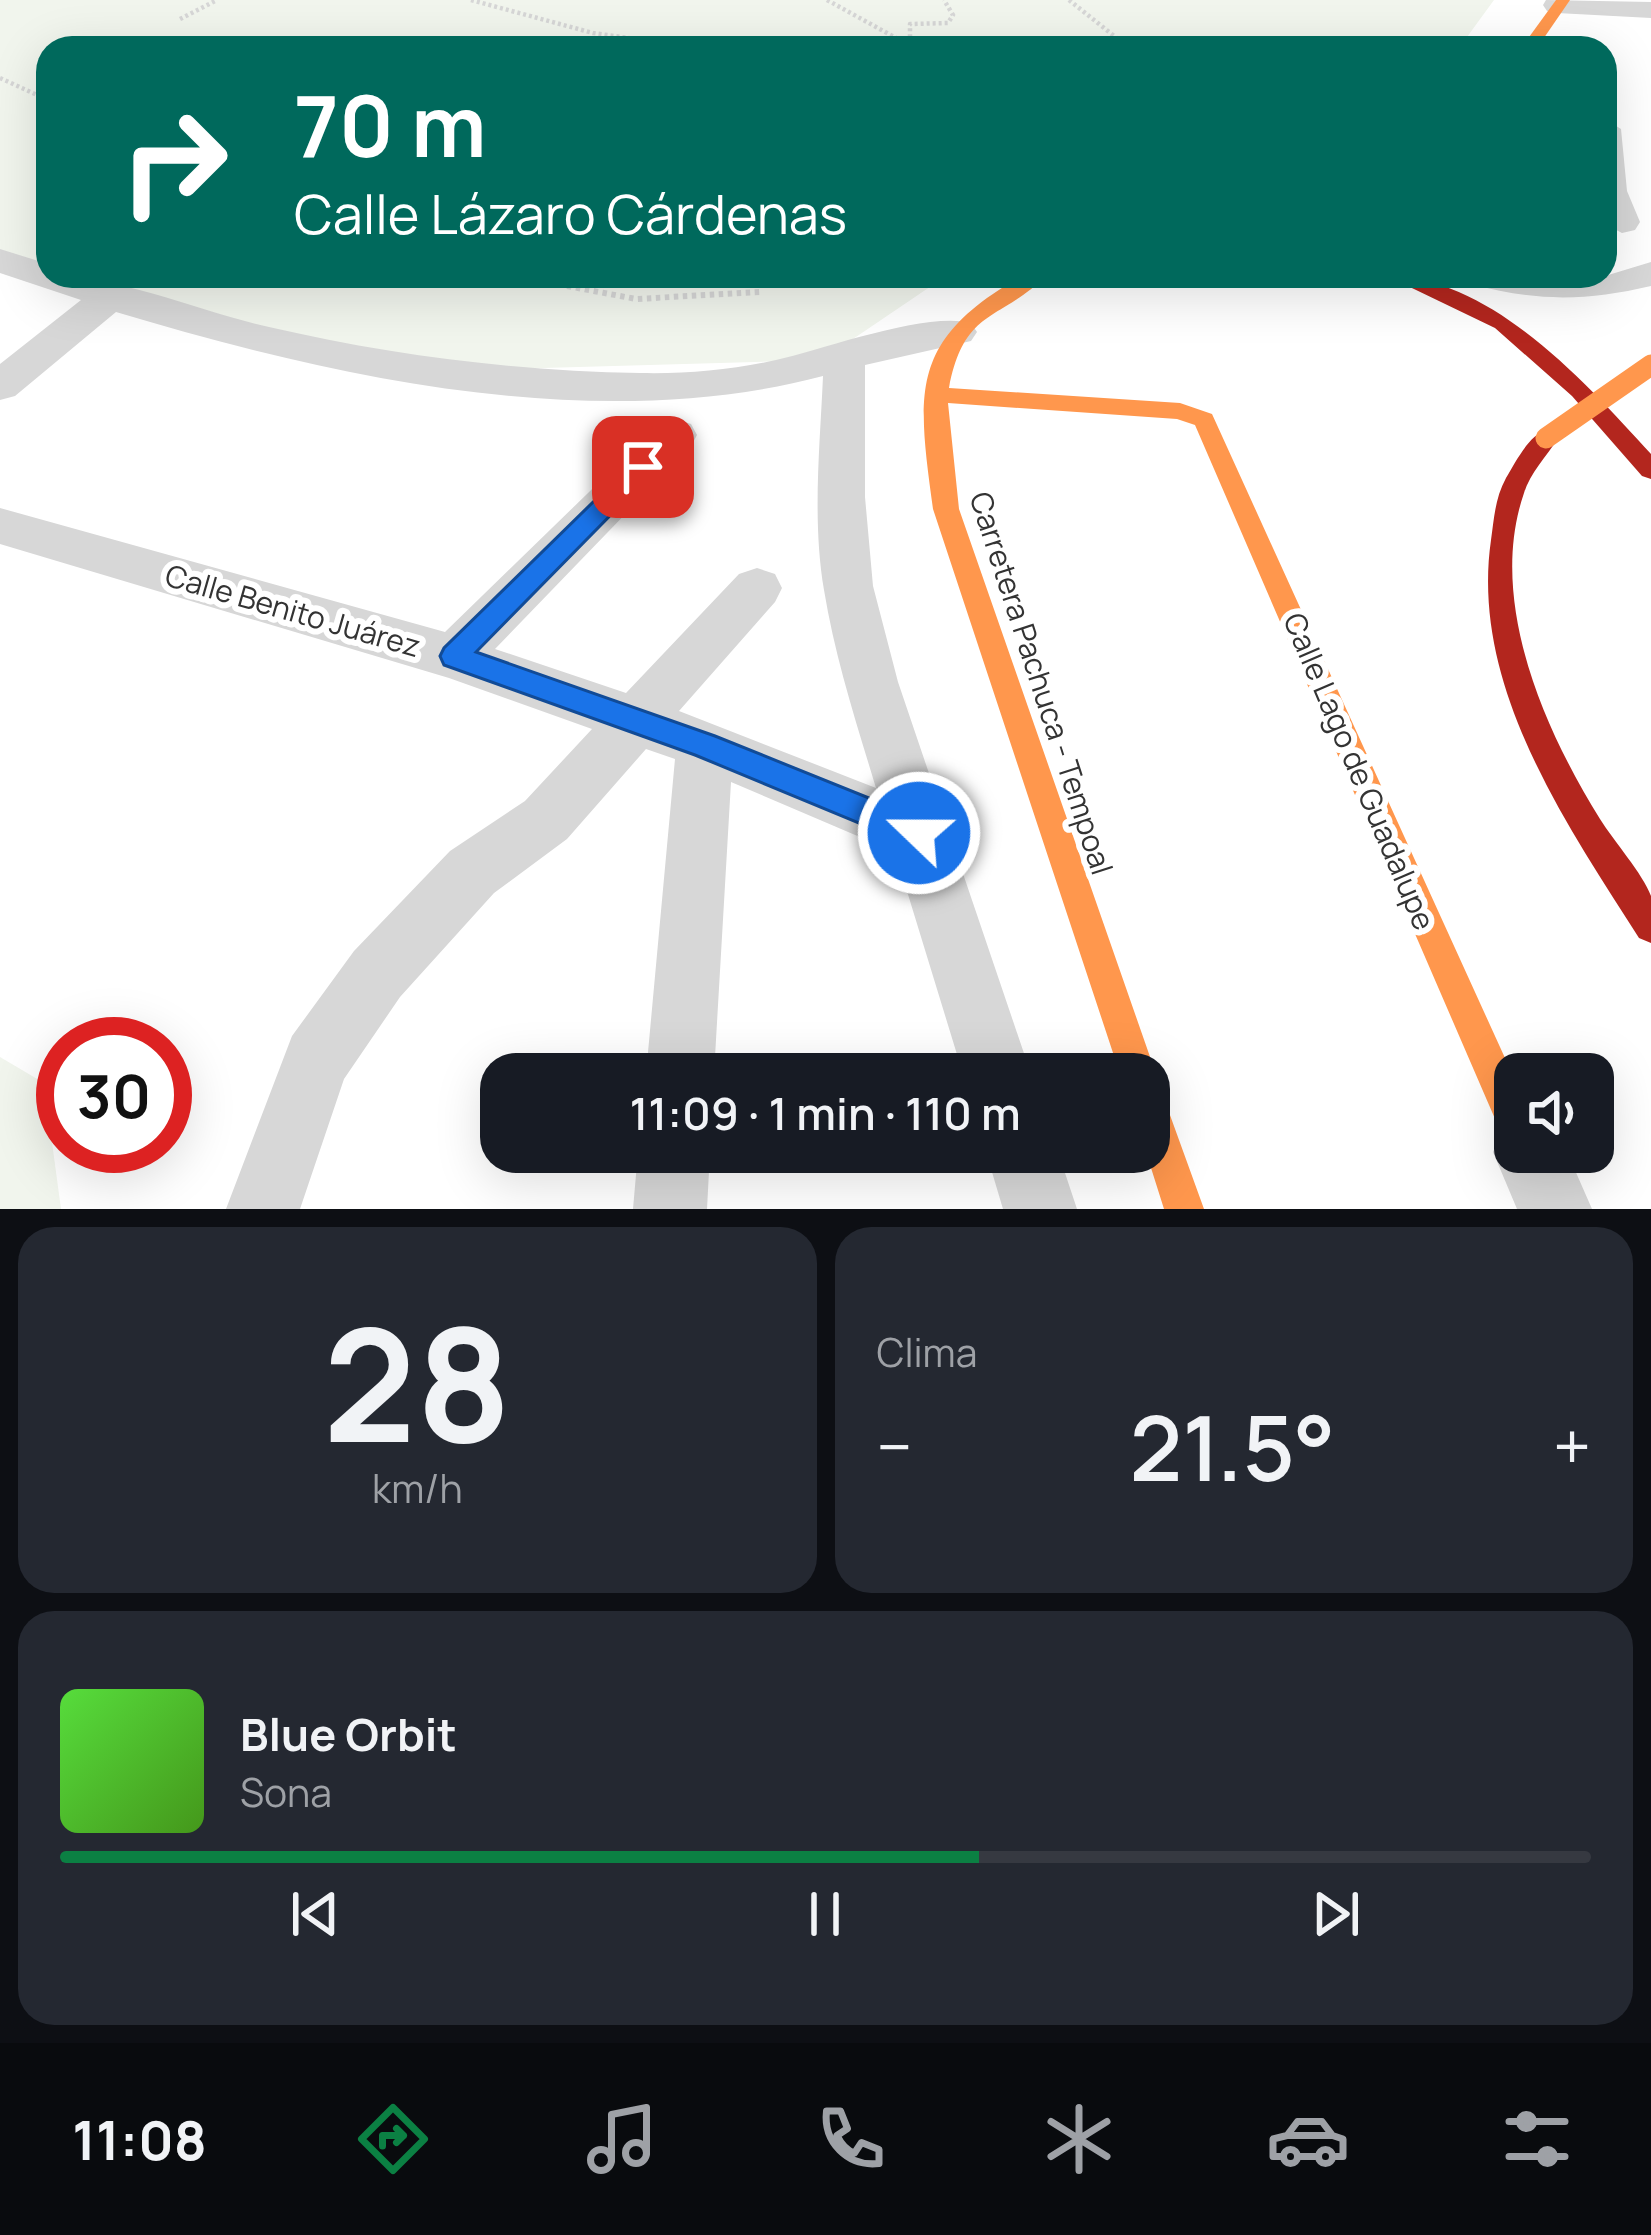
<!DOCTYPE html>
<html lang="es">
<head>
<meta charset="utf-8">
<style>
	:root { --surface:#171b24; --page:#242831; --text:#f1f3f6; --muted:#9ea1a6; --line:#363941; --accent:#0b8043 }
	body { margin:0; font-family:Manrope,sans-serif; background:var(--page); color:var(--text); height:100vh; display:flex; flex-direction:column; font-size:45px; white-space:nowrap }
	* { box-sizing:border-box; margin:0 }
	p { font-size:39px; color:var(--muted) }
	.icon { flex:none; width:66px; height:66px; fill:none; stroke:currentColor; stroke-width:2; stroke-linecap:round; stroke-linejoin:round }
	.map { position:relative; height:1209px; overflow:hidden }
	.drawer { display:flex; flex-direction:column; gap:18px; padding:18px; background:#0d0f14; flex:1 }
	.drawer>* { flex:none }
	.guide { position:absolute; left:36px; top:36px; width:1581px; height:252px; border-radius:36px; box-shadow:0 12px 48px #0002; background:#00695c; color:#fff; overflow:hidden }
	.controls { position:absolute; left:1494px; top:1053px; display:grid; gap:24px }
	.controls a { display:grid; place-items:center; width:120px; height:120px; border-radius:24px; background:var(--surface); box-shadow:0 12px 48px #0002; font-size:60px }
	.speed { position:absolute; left:36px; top:1017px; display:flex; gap:24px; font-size:60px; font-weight:700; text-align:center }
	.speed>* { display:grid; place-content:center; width:156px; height:156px; border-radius:50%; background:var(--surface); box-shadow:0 12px 48px #0002; line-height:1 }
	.speed .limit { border:18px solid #d22; background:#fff; color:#111 }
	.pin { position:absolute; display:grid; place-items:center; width:102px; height:102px; color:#fff; margin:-51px; border-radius:24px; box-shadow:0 6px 18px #0006 }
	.me { position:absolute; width:132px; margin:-66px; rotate:292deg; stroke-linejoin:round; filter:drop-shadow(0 0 9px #0008) }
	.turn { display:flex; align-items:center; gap:42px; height:252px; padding:0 60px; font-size:54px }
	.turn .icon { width:156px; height:156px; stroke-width:2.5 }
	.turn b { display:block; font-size:84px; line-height:102px }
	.big { font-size:90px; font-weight:600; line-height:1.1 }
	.drawer .tile { flex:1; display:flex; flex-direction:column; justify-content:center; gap:18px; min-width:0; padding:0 42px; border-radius:36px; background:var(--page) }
	.drawer .dial { align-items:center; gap:0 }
	.dial b { font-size:156px; line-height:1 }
	.song { display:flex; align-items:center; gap:36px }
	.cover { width:144px; height:144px; border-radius:18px; background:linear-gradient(135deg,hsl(110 70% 55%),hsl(100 70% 35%)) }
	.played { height:12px; border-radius:6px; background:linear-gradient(90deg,var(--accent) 60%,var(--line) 60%) }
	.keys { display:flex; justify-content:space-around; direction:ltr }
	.heat { display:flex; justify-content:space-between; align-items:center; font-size:66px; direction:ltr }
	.drawer .tiles { flex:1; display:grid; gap:18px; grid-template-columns:1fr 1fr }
	.tile:last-child { grid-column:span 2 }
	.trip { position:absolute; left:480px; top:1053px; width:690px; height:120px; border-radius:36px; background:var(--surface); box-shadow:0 12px 48px #0002; font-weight:600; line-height:120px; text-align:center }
	.dock { display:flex; height:192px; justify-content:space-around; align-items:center; background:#090b0e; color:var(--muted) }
	.dock .icon { width:84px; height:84px }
	.dock .active { color:var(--accent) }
	.dock b { font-size:54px; color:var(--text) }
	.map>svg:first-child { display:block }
	.green { fill:#f1f5ed }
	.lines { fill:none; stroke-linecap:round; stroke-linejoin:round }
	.path-far1 { stroke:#d6d6d6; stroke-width:4.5; stroke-dasharray:3 3; stroke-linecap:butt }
	.path { stroke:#d6d6d6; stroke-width:6; stroke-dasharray:4.5 4.5; stroke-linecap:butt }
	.street { fill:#d7d7d7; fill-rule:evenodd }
	.slow { fill:#ff974d; fill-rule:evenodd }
	.jam { fill:#b3261e; fill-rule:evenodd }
	.slow-bridge { stroke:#ff974d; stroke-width:21 }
	.route { fill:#1a73e8; stroke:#114b97; stroke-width:3 }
	.labels { text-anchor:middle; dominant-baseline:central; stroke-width:12; stroke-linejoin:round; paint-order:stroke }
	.street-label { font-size:30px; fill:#333; stroke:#fff }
</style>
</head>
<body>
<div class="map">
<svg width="1651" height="1209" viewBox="0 0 1651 1209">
	<rect width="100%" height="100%" fill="#fff"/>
	<!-- green -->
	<g class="green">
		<polygon points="0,0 1494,0 1459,48 48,48 48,273 0,256"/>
		<polygon points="58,276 946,276 822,360 470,370 195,323"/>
		<polygon points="0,1057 44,1083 61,1209 0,1209"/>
	</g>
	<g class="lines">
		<!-- path-far1 -->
		<g class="path-far1">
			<polyline points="471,0 593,33 700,48"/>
			<polyline points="827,0 907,44"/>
			<polyline points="1069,0 1129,48"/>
			<polyline points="180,19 217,0"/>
			<polyline points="817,48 878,43 910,46 910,24 948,23 953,15 944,0"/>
			<polyline points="0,78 48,100"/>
		</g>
		<!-- path -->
		<polyline class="path" points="514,276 636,299 760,292"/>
		<!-- street -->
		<g class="street">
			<polygon points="1546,0 1651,2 1651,18 1557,13 1547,11 1543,5"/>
			<polygon points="1605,119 1621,129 1627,191 1640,222 1635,230 1622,233 1605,224"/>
			<path d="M0 249 48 264V276C122 276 197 311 269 327 390 355 515 371 640 373 686 374 731 370 776 360 824 349 927 311 971 323L977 332 971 341 865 365V497L873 586 898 682 1031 1074H963L895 852 731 782 714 1074H646L675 759 646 749 567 839 494 893 400 997 344 1079 300 1209H226L292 1036 354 951 450 851 525 801 592 729 449 678 0 544V508L445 632 659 424 675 419 691 424 697 435 691 446 495 649 626 693 739 574 757 568 775 574 782 588 775 602 679 711 876 788C856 722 835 657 824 590 812 520 820 446 823 376 596 436 336 378 116 312L15 396 0 400V364L81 300 0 273Z"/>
			<path d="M1651 262V286C1587 301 1536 302 1472 284L1467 276H1605Z"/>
			<polygon points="1515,1122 1515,1152 1567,1152 1592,1209 1517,1209 1493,1152 1504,1127"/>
			<polygon points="638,1152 710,1152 707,1209 633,1209"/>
			<polygon points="986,1152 1058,1152 1077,1209 1003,1209"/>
		</g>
		<!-- slow -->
		<g class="slow">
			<polygon points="1556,0 1570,0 1537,48 1521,48"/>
			<path d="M1022 276H1046C999 322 964 308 949 388L1180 403 1212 414 1515 1080V1141L1502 1135 1195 425 1177 419 948 403 959 509 1156 1074 1149 1088 1162 1093 1204 1209H1164L1146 1152H1149V1074H1120L933 509C917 391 909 340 1022 276Z"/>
		</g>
		<!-- jam -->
		<g class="jam">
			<path d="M1387 276C1491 276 1586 383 1651 454V479L1642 476 1572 396 1495 328Z"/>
			<path d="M1546 430 1558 438C1547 456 1530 473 1524 493 1487 600 1544 729 1600 819 1613 840 1643 874 1651 896 1651 909 1651 929 1651 943L1639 938C1565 822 1470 685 1491 540 1494 519 1495 498 1506 478 1515 463 1529 435 1546 430Z"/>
		</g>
		<!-- slow-bridge -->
		<polyline class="slow-bridge" points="1546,438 1651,365"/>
	</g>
	<!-- route -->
	<polygon class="route" points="643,458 655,467 652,473 476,652 715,736 931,823 935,833 931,844 919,848 695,755 444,665 440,656 444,648 635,461"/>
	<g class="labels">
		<!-- street labels -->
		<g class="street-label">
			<text transform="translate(293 610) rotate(16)">Calle Benito Juárez</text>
			<text transform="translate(1042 683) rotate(72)">Carretera Pachuca - Tempoal</text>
			<text transform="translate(1360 771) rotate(67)">Calle Lago de Guadalupe</text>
		</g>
	</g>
</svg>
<div class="controls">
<a><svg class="icon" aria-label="sound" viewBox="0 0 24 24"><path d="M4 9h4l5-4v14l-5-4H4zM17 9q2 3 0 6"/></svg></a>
</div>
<div class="speed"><div class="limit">30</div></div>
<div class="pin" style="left:643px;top:467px;background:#d93025"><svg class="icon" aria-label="arrive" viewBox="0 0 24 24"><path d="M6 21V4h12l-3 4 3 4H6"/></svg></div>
<svg class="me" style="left:919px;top:833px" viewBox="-20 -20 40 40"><circle r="17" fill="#1a73e8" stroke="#fff" stroke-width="3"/><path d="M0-11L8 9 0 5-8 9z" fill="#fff"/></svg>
<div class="trip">11:09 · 1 min · 110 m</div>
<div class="guide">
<div class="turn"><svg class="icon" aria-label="right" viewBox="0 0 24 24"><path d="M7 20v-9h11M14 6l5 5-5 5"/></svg><div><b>70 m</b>Calle Lázaro Cárdenas</div></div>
</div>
</div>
<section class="drawer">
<div class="tiles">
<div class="tile dial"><b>28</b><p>km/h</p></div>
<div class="tile"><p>Clima</p>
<div class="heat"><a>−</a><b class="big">21.5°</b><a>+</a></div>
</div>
<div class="tile">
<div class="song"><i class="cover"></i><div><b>Blue Orbit</b><p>Sona</p></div></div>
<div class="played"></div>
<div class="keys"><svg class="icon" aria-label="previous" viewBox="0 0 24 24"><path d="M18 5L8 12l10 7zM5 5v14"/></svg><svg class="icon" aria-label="pause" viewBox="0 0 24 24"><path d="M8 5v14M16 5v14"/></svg><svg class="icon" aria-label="next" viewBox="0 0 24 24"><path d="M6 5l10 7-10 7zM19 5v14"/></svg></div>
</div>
</div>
</section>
<nav class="dock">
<b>11:08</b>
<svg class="icon active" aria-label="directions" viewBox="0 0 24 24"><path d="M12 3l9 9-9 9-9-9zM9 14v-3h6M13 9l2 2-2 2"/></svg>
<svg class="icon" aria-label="music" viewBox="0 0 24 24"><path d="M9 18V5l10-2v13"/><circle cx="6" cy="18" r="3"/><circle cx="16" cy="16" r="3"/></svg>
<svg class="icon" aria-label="phone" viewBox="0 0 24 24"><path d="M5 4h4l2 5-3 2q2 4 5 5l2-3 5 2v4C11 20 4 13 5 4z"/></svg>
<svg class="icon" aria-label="climate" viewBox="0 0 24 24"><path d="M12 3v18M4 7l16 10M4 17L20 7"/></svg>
<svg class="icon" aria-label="car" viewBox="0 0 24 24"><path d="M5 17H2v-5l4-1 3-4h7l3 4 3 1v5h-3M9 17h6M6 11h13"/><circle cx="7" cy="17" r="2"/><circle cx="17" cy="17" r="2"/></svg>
<svg class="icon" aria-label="filters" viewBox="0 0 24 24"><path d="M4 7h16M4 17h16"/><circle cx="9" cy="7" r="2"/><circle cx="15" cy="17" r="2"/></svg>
</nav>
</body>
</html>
